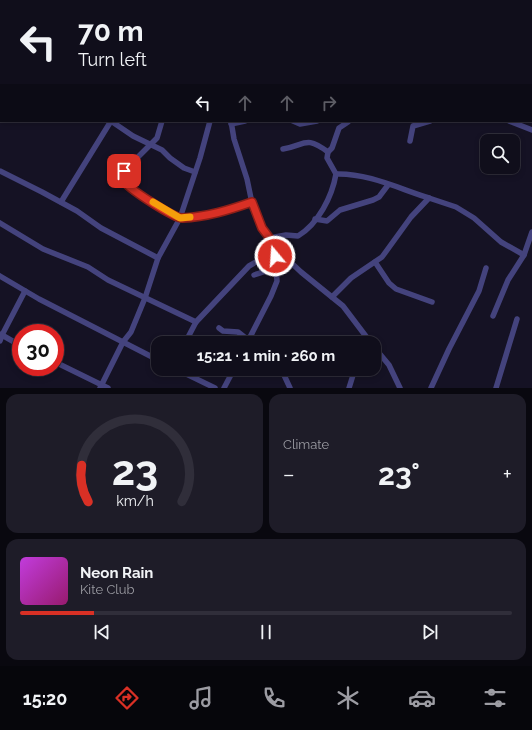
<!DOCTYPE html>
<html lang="en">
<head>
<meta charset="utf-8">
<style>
	:root { --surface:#100e1b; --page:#1e1c28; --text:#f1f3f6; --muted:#9c9ca3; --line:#302e3a; --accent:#d93025 }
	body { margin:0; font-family:Raleway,sans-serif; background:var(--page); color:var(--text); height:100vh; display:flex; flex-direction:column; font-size:15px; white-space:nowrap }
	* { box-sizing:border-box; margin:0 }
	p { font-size:13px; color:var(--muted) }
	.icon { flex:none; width:22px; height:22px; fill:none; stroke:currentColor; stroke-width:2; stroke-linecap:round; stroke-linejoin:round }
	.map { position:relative; height:388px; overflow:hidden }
	.side { display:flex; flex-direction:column; gap:6px; padding:6px; background:#09080f; flex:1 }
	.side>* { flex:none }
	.guide { position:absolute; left:0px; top:0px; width:532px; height:122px; box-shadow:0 2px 6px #0003,0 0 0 1px var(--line); background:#100e1b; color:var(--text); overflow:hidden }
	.controls { position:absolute; left:480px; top:134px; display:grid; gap:8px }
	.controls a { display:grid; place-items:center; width:40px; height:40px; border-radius:8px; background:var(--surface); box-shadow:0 2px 6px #0003,0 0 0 1px var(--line); font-size:20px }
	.speed { position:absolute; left:12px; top:324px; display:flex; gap:8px; font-size:20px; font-weight:700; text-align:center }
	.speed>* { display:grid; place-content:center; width:52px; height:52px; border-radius:50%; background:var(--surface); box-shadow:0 2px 6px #0003,0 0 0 1px var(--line); line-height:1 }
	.speed .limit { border:6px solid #d22; background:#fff; color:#111 }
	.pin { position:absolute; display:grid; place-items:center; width:34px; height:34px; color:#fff; margin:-17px; border-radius:8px; box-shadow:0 2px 6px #0006 }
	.me { position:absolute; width:44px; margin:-22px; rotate:342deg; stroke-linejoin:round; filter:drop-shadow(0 0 3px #0008) }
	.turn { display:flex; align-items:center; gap:14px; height:84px; padding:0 12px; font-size:18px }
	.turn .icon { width:52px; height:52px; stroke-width:2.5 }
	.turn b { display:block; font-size:28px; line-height:34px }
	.lanes { display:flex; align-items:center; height:38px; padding:0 12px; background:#0003; justify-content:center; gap:20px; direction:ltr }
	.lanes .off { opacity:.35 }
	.big { font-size:30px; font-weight:700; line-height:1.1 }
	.side .tile { flex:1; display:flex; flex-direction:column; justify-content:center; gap:6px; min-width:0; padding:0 14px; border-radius:12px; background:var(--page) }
	.side .dial { align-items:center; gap:0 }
	.dial svg { height:104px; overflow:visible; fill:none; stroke:var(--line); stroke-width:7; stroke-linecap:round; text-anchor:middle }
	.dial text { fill:var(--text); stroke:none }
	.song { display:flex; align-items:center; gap:12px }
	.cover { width:48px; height:48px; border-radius:6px; background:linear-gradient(135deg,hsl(290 70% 55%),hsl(320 70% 35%)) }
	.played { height:4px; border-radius:2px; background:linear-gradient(90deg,var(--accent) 15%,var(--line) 15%) }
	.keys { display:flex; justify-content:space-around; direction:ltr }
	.heat { display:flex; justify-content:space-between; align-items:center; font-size:22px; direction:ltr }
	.side .tiles { flex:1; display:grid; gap:6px; grid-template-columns:1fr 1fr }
	.tile:last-child { grid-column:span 2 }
	.trip { position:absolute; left:151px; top:336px; width:230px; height:40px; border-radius:12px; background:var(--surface); box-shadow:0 2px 6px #0003,0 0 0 1px var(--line); font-weight:700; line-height:40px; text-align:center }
	.menu { display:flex; height:64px; justify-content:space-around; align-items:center; background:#06060b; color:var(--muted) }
	.menu .icon { width:28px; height:28px }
	.menu .selected { color:var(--accent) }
	.menu b { font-size:18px; color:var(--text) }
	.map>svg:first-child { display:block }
	.green { fill:#162d2c }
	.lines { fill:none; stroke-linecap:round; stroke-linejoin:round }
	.minor { stroke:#44437d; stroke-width:5.5 }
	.route-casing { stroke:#8d1f18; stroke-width:10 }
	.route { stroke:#d93025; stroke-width:7 }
	.slow { stroke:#f59e0b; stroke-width:7 }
</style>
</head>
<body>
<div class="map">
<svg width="532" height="388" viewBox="0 0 532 388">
	<rect width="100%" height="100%" fill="#151224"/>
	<!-- green -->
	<polygon class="green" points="255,0 366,0 257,1"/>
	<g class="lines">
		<!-- minor -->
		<g class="minor">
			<polyline points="131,0 133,1"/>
			<polyline points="209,0 209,1"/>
			<polyline points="83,1 83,0"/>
			<polyline points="175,1 175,0"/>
			<polyline points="429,1 431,0"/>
			<polyline points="531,53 532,53"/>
			<polyline points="0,56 1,56"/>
			<polyline points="0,109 1,107"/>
			<polyline points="111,121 133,136 162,150 170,158 184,168 195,172"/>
			<path d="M162 121 157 138 124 171C123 174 122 176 123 180 127 187 171 215 179 218 194 222 236 207 252 203"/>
			<polyline points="231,121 234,139 247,179 252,203 262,228 284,256 301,272 343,306 371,343"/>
			<polyline points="293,121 300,124 317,121"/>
			<polyline points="509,121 532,130"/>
			<polyline points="231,124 245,121"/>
			<polyline points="410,141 413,126 430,121"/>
			<path d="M283 149C306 145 305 135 328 152"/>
			<polyline points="0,171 42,192 77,211 101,228 158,258"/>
			<polyline points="336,174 327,158 328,152 332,148 339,128 348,122"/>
			<polyline points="61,202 111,121"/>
			<polyline points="315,219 327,221 340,210 373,200 379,197 388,185"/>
			<polyline points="0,223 43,249 88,267 108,280 196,322"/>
			<path d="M269 238 286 235 298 236C318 224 332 197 336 174 368 173 400 189 429 198"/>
			<polyline points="375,262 389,283 396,289 432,302"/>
			<polyline points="254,275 276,268"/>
			<polyline points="0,276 39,299 158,360"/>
			<polyline points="332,297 351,278 382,257 411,217 429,198 456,207 474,218 501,242 524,255"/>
			<polyline points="493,316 508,280 524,255 532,232"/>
			<polyline points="219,328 223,331 238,332 252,343"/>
			<polyline points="0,334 2,335 25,291"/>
			<polyline points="0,341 2,335 21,346"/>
			<polyline points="185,343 196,322 249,266 263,258 274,244"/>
			<polyline points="247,343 271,296 277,281 274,244"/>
			<polyline points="374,347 389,365 400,388"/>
			<polyline points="374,361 381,357"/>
			<polyline points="55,362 108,388"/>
			<polyline points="176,369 215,388"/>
			<polyline points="277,369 284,375 290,388"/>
			<polyline points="100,388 123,342 131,332 145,298 158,258 180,218 200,158 210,121"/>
			<polyline points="224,388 234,369"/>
			<polyline points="349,388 354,372 359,369"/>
			<polyline points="431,388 449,349 479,291 486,268"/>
			<polyline points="496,388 517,319"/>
		</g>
	</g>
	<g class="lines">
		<defs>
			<path id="route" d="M124 171C123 174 122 176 123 180 127 188 174 218 182 218 207 217 229 210 252 202L262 228 274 244 275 256"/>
		</defs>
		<!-- route casing -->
		<use href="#route" class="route-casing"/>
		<!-- route -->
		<use href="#route" class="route"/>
		<!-- slow -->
		<polyline class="slow" points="153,202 180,218 190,217"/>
	</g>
</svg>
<div class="controls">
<a><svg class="icon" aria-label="search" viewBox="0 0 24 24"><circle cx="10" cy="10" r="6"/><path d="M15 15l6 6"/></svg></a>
</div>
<div class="speed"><div class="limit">30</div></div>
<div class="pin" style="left:124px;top:171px;background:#d93025"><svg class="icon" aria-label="arrive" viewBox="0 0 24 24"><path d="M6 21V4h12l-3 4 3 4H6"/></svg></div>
<svg class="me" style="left:275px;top:256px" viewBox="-20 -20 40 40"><circle r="17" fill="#d93025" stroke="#fff" stroke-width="3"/><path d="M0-11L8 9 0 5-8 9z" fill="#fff"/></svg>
<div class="trip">15:21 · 1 min · 260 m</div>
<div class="guide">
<div class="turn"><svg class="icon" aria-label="left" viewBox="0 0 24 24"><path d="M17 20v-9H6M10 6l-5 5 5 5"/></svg><div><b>70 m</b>Turn left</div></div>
<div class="lanes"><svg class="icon" aria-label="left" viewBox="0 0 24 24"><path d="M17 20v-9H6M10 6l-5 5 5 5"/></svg><svg class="icon off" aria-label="ahead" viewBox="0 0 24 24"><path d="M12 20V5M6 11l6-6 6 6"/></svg><svg class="icon off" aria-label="ahead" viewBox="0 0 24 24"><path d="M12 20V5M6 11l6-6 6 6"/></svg><svg class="icon off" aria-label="right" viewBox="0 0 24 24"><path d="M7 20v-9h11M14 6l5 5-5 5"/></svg></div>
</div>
</div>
<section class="side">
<div class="tiles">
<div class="tile dial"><svg viewBox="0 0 100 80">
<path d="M14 69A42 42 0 1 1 86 69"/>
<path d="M14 69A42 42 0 0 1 9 41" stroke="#d93025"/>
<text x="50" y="56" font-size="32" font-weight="700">23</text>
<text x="50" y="72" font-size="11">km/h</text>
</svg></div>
<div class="tile"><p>Climate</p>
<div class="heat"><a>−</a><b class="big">23°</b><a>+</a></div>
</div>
<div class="tile">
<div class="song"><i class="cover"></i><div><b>Neon Rain</b><p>Kite Club</p></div></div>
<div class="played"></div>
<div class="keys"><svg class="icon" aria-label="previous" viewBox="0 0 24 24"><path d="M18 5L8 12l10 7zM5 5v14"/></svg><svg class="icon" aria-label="pause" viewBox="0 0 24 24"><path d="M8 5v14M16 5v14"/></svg><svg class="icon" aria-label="next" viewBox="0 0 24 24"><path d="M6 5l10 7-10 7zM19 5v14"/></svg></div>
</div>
</div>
</section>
<nav class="menu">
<b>15:20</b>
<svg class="icon selected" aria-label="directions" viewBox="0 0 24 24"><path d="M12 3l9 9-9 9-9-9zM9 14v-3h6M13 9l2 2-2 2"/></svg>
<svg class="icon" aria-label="music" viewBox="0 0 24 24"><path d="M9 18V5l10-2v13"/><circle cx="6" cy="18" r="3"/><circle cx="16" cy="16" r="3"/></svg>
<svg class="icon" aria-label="phone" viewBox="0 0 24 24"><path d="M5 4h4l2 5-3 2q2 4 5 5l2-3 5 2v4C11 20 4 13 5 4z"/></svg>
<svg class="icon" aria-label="climate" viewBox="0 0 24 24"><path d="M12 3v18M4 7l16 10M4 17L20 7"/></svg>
<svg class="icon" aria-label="car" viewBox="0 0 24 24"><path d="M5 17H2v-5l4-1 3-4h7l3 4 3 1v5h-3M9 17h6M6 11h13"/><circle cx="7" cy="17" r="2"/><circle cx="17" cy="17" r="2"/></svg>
<svg class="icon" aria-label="filters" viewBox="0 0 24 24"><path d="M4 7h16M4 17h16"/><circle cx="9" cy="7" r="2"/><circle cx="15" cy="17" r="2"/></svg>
</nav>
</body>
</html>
